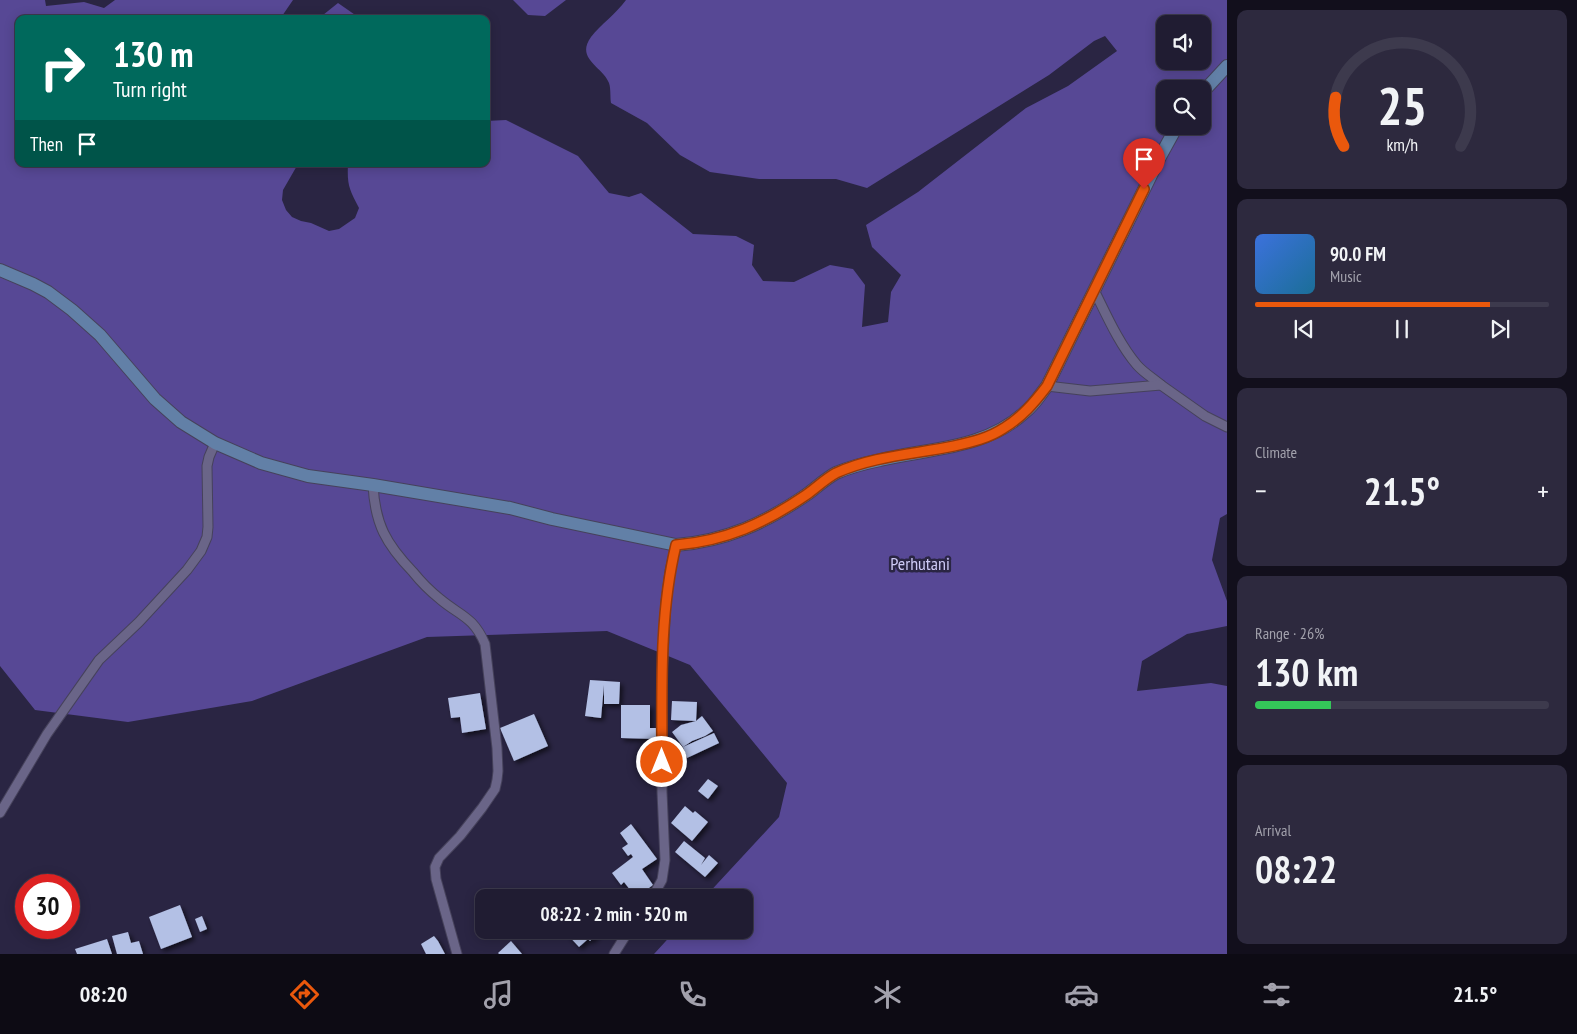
<!DOCTYPE html>
<html lang="en">
<head>
<meta charset="utf-8">
<style>
	:root { --surface:#201c32; --page:#2d293e; --text:#f1f3f6; --muted:#a2a1ac; --line:#3d3a4d; --accent:#ea580c }
	body { margin:0; font-family:"PT Sans Narrow",sans-serif; background:var(--page); color:var(--text); height:100vh; display:flex; flex-direction:column; font-size:19px; white-space:nowrap }
	* { box-sizing:border-box; margin:0 }
	p { font-size:16px; color:var(--muted) }
	.icon { flex:none; width:28px; height:28px; fill:none; stroke:currentColor; stroke-width:2; stroke-linecap:round; stroke-linejoin:round }
	.map { position:relative; flex:1; overflow:hidden }
	.drawer { display:flex; flex-direction:column; gap:10px; padding:10px; background:#120f1c; width:350px }
	.drawer>* { flex:none }
	.hud { position:absolute; left:15px; top:15px; width:475px; height:152px; border-radius:10px; box-shadow:0 2px 12px #0003,0 0 0 1px var(--line); background:#00695c; color:#fff; overflow:hidden }
	.buttons { position:absolute; left:1156px; top:15px; display:grid; gap:10px }
	.buttons a { display:grid; place-items:center; width:55px; height:55px; border-radius:10px; background:var(--surface); box-shadow:0 2px 12px #0003,0 0 0 1px var(--line); font-size:25px }
	.speed { position:absolute; left:15px; top:874px; display:flex; gap:10px; font-size:25px; font-weight:700; text-align:center }
	.speed>* { display:grid; place-content:center; width:65px; height:65px; border-radius:50%; background:var(--surface); box-shadow:0 2px 12px #0003,0 0 0 1px var(--line); line-height:1 }
	.speed .limit { border:8px solid #d22; background:#fff; color:#111 }
	.pin { position:absolute; display:grid; place-items:center; width:42px; height:42px; color:#fff; margin:-51px -21px; border-radius:50% 50% 50% 0; rotate:-45deg; box-shadow:0 0 5px #0007 }
	.pin .icon { rotate:45deg }
	.me { position:absolute; width:55px; margin:-28px; rotate:0deg; stroke-linejoin:round; filter:drop-shadow(0 0 4px #0008) }
	.turn { display:flex; align-items:center; gap:18px; height:105px; padding:0 15px; font-size:22px }
	.turn .icon { width:65px; height:65px; stroke-width:2.5 }
	.turn b { display:block; font-size:35px; line-height:42px }
	.then { display:flex; align-items:center; height:48px; padding:0 15px; background:#0003; gap:10px; font-size:19px }
	.big { font-size:38px; font-weight:700; line-height:1.1 }
	.drawer .widget { flex:1; display:flex; flex-direction:column; justify-content:center; gap:8px; min-width:0; padding:0 18px; border-radius:10px; background:var(--page) }
	.drawer .dial { align-items:center; gap:0 }
	.dial svg { height:130px; overflow:visible; fill:none; stroke:var(--line); stroke-width:7; stroke-linecap:round; text-anchor:middle }
	.dial text { fill:var(--text); stroke:none }
	.song { display:flex; align-items:center; gap:15px }
	.cover { width:60px; height:60px; border-radius:8px; background:linear-gradient(135deg,hsl(220 70% 55%),hsl(200 70% 35%)) }
	.played { height:5px; border-radius:2px; background:linear-gradient(90deg,var(--accent) 80%,var(--line) 80%) }
	.keys { display:flex; justify-content:space-around; direction:ltr }
	.heat { display:flex; justify-content:space-between; align-items:center; font-size:28px; direction:ltr }
	.charge { height:8px; border-radius:4px; background:linear-gradient(90deg,#34c759 26%,var(--line) 0) }
	.trip { position:absolute; left:475px; top:889px; width:278px; height:50px; border-radius:10px; background:var(--surface); box-shadow:0 2px 12px #0003,0 0 0 1px var(--line); font-weight:700; line-height:50px; text-align:center }
	.tab-bar { display:flex; height:80px; justify-content:space-around; align-items:center; background:#0d0b14; color:var(--muted) }
	.tab-bar .icon { width:35px; height:35px }
	.tab-bar .current { color:var(--accent) }
	.tab-bar b { font-size:22px; color:var(--text) }
	main { display:flex; flex:1; min-height:0 }
	.map>svg:first-child { display:block }
	.forest { fill:#574895; fill-rule:evenodd }
	.building { fill:#b3c0e5; filter:url(#shadow) }
	.lines { fill:none; stroke-linecap:round; stroke-linejoin:round }
	.street-casing { stroke:#46425b; stroke-width:11 }
	.secondary-casing { stroke:#46425b; stroke-width:14 }
	.street { stroke:#6a6588; stroke-width:9 }
	.secondary { stroke:#6280a7; stroke-width:12 }
	.route-casing { stroke:#983908; stroke-width:12 }
	.route { stroke:#ea580c; stroke-width:9 }
	.labels { text-anchor:middle; dominant-baseline:central; stroke-width:5; stroke-linejoin:round; paint-order:stroke }
	.park-label { font-size:18px; fill:#cecaf6; stroke:#2a2543 }
</style>
</head>
<body>
<main>
<div class="map">
<svg width="1227" height="954" viewBox="0 0 1227 954">
	<defs>
		<filter id="shadow"><feDropShadow dx="3" dy="3" stdDeviation="2.5" flood-color="#0009"/></filter>
	</defs>
	<rect width="100%" height="100%" fill="#2a2543"/>
	<!-- forest -->
	<g class="forest">
		<path d="M0 0H45L46 6 84 2 104 8 115 0H293L280 19H19V164H298L283 190 282 200 286 210 292 217 301 221 311 223 329 231 339 229 355 218 359 208C349 189 347 185 348 164H486V121L506 120 578 156 609 193 629 197 641 193 693 234 736 236 754 245 752 265 763 281 794 282 830 265 853 269 865 285 862 327 888 322 891 292 901 275 872 247 866 225 918 192 1026 108 1068 86 1117 51 1105 36 1094 41 1049 75 867 188 836 179H759L710 172 680 155 647 123 611 103C610 97 611 89 609 83 603 67 575 59 591 37 601 24 616 14 626 0H1227V514L1220 518 1212 560 1227 601V626L1187 634 1142 661 1137 691 1211 683 1227 686V954H654L676 930H744V898L705 897 779 817 787 783 690 665 607 631 427 637 252 701 128 722 35 710 0 666ZM1165 24H1202V61H1165ZM1165 89H1202V126H1165Z"/>
		<polygon points="513,0 566,0 545,16 528,15"/>
		<polygon points="338,3 361,19 318,19"/>
	</g>
	<!-- building -->
	<g class="building">
		<polygon points="590,680 620,682 619,704 604,704 604,685 601,718 585,716"/>
		<polygon points="480,693 486,729 462,733 460,717 451,718 448,698"/>
		<polygon points="672,701 697,702 696,721 702,716 713,731 705,736 692,741 683,747 714,733 719,743 687,758 683,747 672,732 681,725 696,721 671,720"/>
		<polygon points="621,705 650,705 650,728 656,728 656,739 621,738"/>
		<polygon points="534,714 548,746 514,761 500,728"/>
		<polygon points="708,779 718,786 708,799 698,791"/>
		<polygon points="685,806 693,813 695,811 708,822 692,841 671,823"/>
		<polygon points="631,824 657,859 642,869 653,885 642,893 640,891 634,895 624,882 621,885 612,873 633,857 631,854 628,856 622,848 628,844 620,833"/>
		<polygon points="684,841 705,858 701,865 709,855 718,863 705,877 675,852"/>
		<polygon points="180,905 192,937 161,949 149,917"/>
		<polygon points="202,916 207,929 200,932 195,919"/>
		<polygon points="569,930 602,930 590,941 588,939 579,947 566,933"/>
		<polygon points="128,932 131,943 139,941 143,954 117,954 112,936"/>
		<polygon points="434,936 438,941 445,954 426,954 421,944"/>
		<polygon points="107,939 112,954 77,954 75,949"/>
		<polygon points="511,941 522,954 499,954 498,953"/>
	</g>
	<g class="lines">
		<defs>
			<g id="street">
				<path d="M1094 290C1106 314 1119 344 1137 365 1144 373 1153 378 1161 385"/>
				<polyline points="1047,386 1090,391 1161,385 1205,416 1227,427"/>
				<path d="M373 485C375 524 386 544 413 572 421 582 430 591 440 599 460 616 473 616 485 644L497 748 498 771 497 780 495 789 482 808 460 836 439 858 435 867 436 879 457 954"/>
				<polyline points="0,813 47,734 99,660 139,622 187,570 201,551 207,537 208,527 207,466 209,457 215,443"/>
				<polyline points="652,898 662,880 665,860 662,792 662,676 666,602 670,571 676,545"/>
				<polyline points="614,954 629,930"/>
			</g>
			<g id="secondary">
				<polyline points="1202,93 1227,66"/>
				<path d="M0 270 33 284 48 292 72 310 100 335 155 399 181 422 215 443 261 463 308 476 373 485 510 508 552 519 676 545C726 541 765 523 806 495 816 488 825 479 836 473 850 467 865 463 880 460 930 448 986 449 1025 412 1034 405 1040 395 1047 386L1161 155 1177 126"/>
			</g>
		</defs>
		<!-- street casing -->
		<use href="#street" class="street-casing"/>
		<!-- secondary casing -->
		<use href="#secondary" class="secondary-casing"/>
		<!-- street -->
		<use href="#street" class="street"/>
		<!-- secondary -->
		<use href="#secondary" class="secondary"/>
	</g>
	<g class="lines">
		<defs>
			<path id="route" d="M662 762C662 690 659 615 676 545 726 541 765 523 806 495 816 488 825 479 836 473 873 456 916 454 954 446 972 442 989 438 1004 428 1022 417 1034 403 1047 386L1144 189"/>
		</defs>
		<!-- route casing -->
		<use href="#route" class="route-casing"/>
		<!-- route -->
		<use href="#route" class="route"/>
	</g>
	<g class="labels">
		<!-- park labels -->
		<g class="park-label">
			<text x="920" y="563">Perhutani</text>
		</g>
	</g>
</svg>
<div class="buttons">
<a><svg class="icon" aria-label="sound" viewBox="0 0 24 24"><path d="M4 9h4l5-4v14l-5-4H4zM17 9q2 3 0 6"/></svg></a>
<a><svg class="icon" aria-label="search" viewBox="0 0 24 24"><circle cx="10" cy="10" r="6"/><path d="M15 15l6 6"/></svg></a>
</div>
<div class="speed"><div class="limit">30</div></div>
<div class="pin" style="left:1144px;top:189px;background:#d93025"><svg class="icon" aria-label="arrive" viewBox="0 0 24 24"><path d="M6 21V4h12l-3 4 3 4H6"/></svg></div>
<svg class="me" style="left:662px;top:762px" viewBox="-20 -20 40 40"><circle r="17" fill="#ea580c" stroke="#fff" stroke-width="3"/><path d="M0-11L8 9 0 5-8 9z" fill="#fff"/></svg>
<div class="trip">08:22 · 2 min · 520 m</div>
<div class="hud">
<div class="turn"><svg class="icon" aria-label="right" viewBox="0 0 24 24"><path d="M7 20v-9h11M14 6l5 5-5 5"/></svg><div><b>130 m</b>Turn right</div></div>
<div class="then">Then<svg class="icon" aria-label="arrive" viewBox="0 0 24 24"><path d="M6 21V4h12l-3 4 3 4H6"/></svg></div>
</div>
</div>
<section class="drawer">
<div class="widget dial"><svg viewBox="0 0 100 80">
<path d="M14 69A42 42 0 1 1 86 69"/>
<path d="M14 69A42 42 0 0 1 9 39" stroke="#ea580c"/>
<text x="50" y="56" font-size="32" font-weight="700">25</text>
<text x="50" y="72" font-size="11">km/h</text>
</svg></div>
<div class="widget">
<div class="song"><i class="cover"></i><div><b>90.0 FM</b><p>Music</p></div></div>
<div class="played"></div>
<div class="keys"><svg class="icon" aria-label="previous" viewBox="0 0 24 24"><path d="M18 5L8 12l10 7zM5 5v14"/></svg><svg class="icon" aria-label="pause" viewBox="0 0 24 24"><path d="M8 5v14M16 5v14"/></svg><svg class="icon" aria-label="next" viewBox="0 0 24 24"><path d="M6 5l10 7-10 7zM19 5v14"/></svg></div>
</div>
<div class="widget"><p>Climate</p>
<div class="heat"><a>−</a><b class="big">21.5°</b><a>+</a></div>
</div>
<div class="widget"><p>Range · 26%</p><b class="big">130 km</b><div class="charge"></div></div>
<div class="widget"><p>Arrival</p><b class="big">08:22</b></div>
</section>
</main>
<nav class="tab-bar">
<b>08:20</b>
<svg class="icon current" aria-label="directions" viewBox="0 0 24 24"><path d="M12 3l9 9-9 9-9-9zM9 14v-3h6M13 9l2 2-2 2"/></svg>
<svg class="icon" aria-label="music" viewBox="0 0 24 24"><path d="M9 18V5l10-2v13"/><circle cx="6" cy="18" r="3"/><circle cx="16" cy="16" r="3"/></svg>
<svg class="icon" aria-label="phone" viewBox="0 0 24 24"><path d="M5 4h4l2 5-3 2q2 4 5 5l2-3 5 2v4C11 20 4 13 5 4z"/></svg>
<svg class="icon" aria-label="climate" viewBox="0 0 24 24"><path d="M12 3v18M4 7l16 10M4 17L20 7"/></svg>
<svg class="icon" aria-label="car" viewBox="0 0 24 24"><path d="M5 17H2v-5l4-1 3-4h7l3 4 3 1v5h-3M9 17h6M6 11h13"/><circle cx="7" cy="17" r="2"/><circle cx="17" cy="17" r="2"/></svg>
<svg class="icon" aria-label="filters" viewBox="0 0 24 24"><path d="M4 7h16M4 17h16"/><circle cx="9" cy="7" r="2"/><circle cx="15" cy="17" r="2"/></svg>
<b>21.5°</b>
</nav>
</body>
</html>
